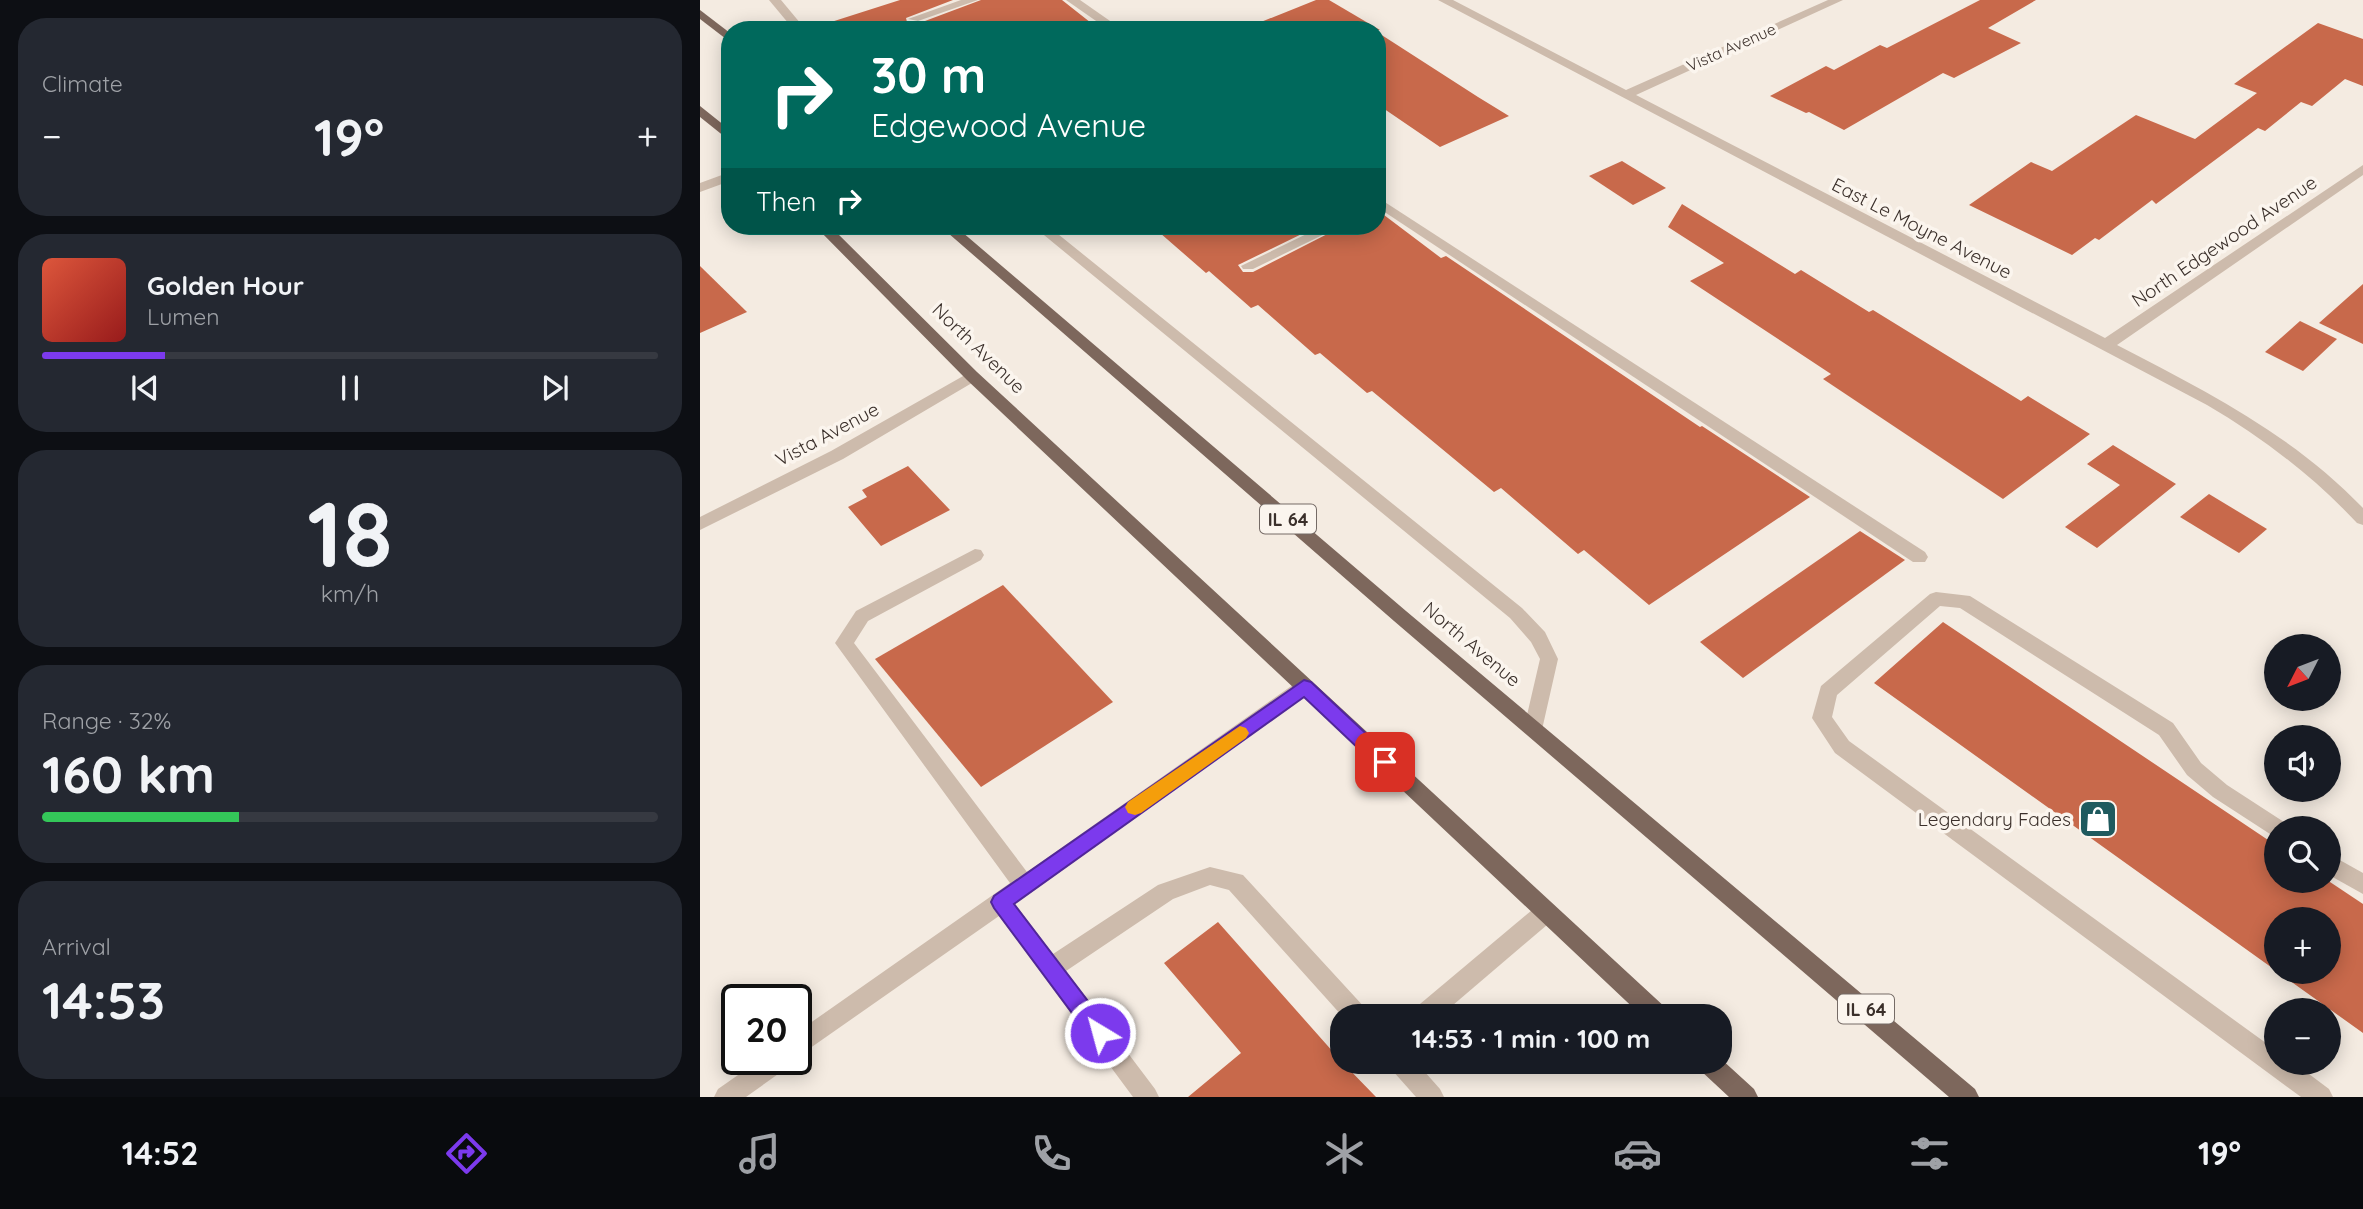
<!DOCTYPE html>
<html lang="en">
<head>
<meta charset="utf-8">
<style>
	:root { --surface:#171b24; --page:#242831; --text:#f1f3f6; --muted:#9ea1a6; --line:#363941; --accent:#7c3aed }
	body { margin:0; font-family:Quicksand,sans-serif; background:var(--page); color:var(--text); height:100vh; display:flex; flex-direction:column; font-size:26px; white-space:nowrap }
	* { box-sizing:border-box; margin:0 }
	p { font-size:23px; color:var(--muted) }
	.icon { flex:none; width:38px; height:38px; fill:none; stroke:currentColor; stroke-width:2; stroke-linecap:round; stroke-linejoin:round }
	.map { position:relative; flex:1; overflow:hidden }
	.panel { display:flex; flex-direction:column; gap:18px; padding:18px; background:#0d0f14; width:700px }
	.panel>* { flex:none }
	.guide { position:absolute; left:21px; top:21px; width:665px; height:214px; border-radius:28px; box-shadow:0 4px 18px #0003; background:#00695c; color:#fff; overflow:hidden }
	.needle { width:46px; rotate:228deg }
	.tools { position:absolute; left:1564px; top:634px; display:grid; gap:14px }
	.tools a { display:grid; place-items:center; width:77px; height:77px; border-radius:50%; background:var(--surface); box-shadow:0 4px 18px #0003; font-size:35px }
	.speed { position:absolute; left:21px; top:984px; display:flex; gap:14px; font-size:35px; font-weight:700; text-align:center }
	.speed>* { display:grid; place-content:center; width:91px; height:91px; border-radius:50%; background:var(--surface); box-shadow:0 4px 18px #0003; line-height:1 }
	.speed .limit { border:4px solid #111; border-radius:10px; background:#fff; color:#111 }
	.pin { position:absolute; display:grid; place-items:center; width:60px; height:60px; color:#fff; margin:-30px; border-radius:14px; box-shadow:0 4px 10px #0006 }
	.me { position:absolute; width:77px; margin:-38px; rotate:323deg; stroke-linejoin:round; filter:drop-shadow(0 0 5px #0008) }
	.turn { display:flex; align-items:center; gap:24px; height:147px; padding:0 35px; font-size:32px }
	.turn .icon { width:91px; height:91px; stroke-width:2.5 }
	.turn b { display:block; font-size:49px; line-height:60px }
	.then { display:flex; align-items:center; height:66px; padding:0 35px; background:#0003; gap:14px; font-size:26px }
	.big { font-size:52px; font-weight:700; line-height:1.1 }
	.panel .tile { flex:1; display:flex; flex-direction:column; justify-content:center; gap:10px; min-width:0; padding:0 24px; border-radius:28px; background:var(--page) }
	.panel .dial { align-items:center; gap:0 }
	.dial b { font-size:91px; line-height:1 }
	.song { display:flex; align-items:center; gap:21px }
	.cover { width:84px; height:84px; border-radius:10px; background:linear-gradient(135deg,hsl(10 70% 55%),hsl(0 70% 35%)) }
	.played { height:7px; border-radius:4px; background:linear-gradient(90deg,var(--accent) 20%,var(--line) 20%) }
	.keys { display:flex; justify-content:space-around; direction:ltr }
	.heat { display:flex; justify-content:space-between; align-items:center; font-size:38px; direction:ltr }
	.charge { height:10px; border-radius:5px; background:linear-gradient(90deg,#34c759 32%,var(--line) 0) }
	.trip { position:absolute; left:630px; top:1004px; width:402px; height:70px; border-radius:28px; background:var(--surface); box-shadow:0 4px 18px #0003; font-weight:700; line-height:70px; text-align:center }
	.tabs { display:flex; height:112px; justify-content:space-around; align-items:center; background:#090b0e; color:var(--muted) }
	.tabs .icon { width:49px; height:49px }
	.tabs .current { color:var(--accent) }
	.tabs b { font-size:32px; color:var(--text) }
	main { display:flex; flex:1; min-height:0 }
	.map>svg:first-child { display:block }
	.building { fill:#c8694b; fill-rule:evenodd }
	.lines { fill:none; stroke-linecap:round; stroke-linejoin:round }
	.minor { fill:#cdbbac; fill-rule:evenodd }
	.major { fill:#7d675c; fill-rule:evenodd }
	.route { fill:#7c3aed; stroke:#51269a; stroke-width:2 }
	.slow { fill:#f59e0b }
	.labels { text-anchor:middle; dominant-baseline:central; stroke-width:7; stroke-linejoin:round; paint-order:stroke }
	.far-street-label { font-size:16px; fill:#3b302b; stroke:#fbf5ee }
	.shield { fill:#fbf5ee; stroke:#756b66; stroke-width:2 }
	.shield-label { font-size:18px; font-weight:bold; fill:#3b302b }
	.street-label { font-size:19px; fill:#3b302b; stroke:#fbf5ee }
	.poi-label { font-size:19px; fill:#3b302b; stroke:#fbf5ee; text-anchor:end }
</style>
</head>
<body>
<main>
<section class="panel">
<div class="tile"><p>Climate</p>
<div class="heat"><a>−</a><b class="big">19°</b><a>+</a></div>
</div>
<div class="tile">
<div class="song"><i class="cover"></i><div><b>Golden Hour</b><p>Lumen</p></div></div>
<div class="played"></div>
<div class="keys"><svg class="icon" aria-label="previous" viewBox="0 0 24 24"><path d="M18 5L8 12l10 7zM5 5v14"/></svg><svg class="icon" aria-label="pause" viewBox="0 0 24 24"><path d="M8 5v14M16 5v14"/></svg><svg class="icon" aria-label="next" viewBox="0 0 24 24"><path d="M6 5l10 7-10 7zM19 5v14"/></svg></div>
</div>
<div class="tile dial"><b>18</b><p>km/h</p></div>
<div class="tile"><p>Range · 32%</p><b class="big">160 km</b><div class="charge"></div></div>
<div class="tile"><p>Arrival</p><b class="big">14:53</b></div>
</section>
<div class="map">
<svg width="1663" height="1097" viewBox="0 0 1663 1097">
	<rect width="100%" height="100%" fill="#f4ebe1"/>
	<!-- building -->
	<g class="building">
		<polygon points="200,0 253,0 206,18 207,22 217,24 281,0 362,0 400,30 129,30 128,23"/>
		<polygon points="616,0 629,0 680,30 546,30 546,28"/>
		<polygon points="1280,0 1336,0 1288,28 1321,43 1254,78 1243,73 1144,130 1109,112 1106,113 1070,96 1126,66 1134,70 1180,45 1187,48"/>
		<polygon points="1618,23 1663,39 1663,86 1645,79 1612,106 1601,102 1565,131 1558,128 1456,204 1452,200 1399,240 1395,238 1372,255 1269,205 1331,162 1352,171 1436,115 1495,139 1557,93 1534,84"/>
		<polygon points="677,32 778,97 809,116 740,147 677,104"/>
		<polygon points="922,161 966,188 933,205 889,176"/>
		<polygon points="982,204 1095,274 1101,270 1169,312 1173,310 1321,401 1328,396 1390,434 1303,499 1123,379 1131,374 990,281 1024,263 968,227"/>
		<polygon points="684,215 741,258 746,256 1000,427 1002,426 1110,497 949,605 884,550 878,554 801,488 794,492 672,391 667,393 620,353 615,355 558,305 551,308 509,271 506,273 452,226 618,226 538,265 543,272 553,272 643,226 677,226 677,218"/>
		<polygon points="0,266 47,312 0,333"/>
		<polygon points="1663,284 1663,344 1619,323"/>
		<polygon points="1600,321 1637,339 1603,371 1565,352"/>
		<polygon points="1413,445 1476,484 1397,548 1365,527 1420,485 1387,464"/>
		<polygon points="208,466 250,510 181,546 148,507 167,497 162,490"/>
		<polygon points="1509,494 1567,529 1539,553 1480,517"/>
		<polygon points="1160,531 1205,560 1043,678 1000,642"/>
		<polygon points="303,585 413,702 281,787 175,659"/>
		<path d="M1243 622 1577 846V880H1627L1663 904V1033L1174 683ZM1577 919H1629V971H1577Z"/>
		<polygon points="518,922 642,1062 676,1097 488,1097 541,1053 464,963"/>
	</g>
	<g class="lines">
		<!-- minor -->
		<g class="minor">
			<polygon points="69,0 81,0 106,30 94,30"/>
			<polygon points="261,0 278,0 218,21 208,19"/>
			<polygon points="366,0 380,0 423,30 409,30"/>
			<path d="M738 0H753L926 90 1128 0H1143L936 95 1405 338 1663 165V175L1417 345C1506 391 1593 435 1663 508V525L1657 523C1613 476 1563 438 1507 405Z"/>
			<polygon points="30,172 30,181 0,192 0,183"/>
			<polygon points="677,197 1225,552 1228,557 1225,562 1213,562 677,207"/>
			<polygon points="333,226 348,226 822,608 845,632 858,659 841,734 834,736 827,734 824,728 840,659 831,642 810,618"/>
			<polygon points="623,226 641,226 553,269 543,269 541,266"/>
			<polygon points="272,371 280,376 277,380 143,459 0,530 0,517 131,451"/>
			<polygon points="275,549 281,550 284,555 281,560 168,621 154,643 327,872 597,682 604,679 611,682 614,687 611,692 315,904 353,954 458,885 510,867 543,875 666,1009 669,1017 643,1017 529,890 510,885 473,899 366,971 455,1089 459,1097 433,1097 299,916 96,1058 96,1033 310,883 135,643 156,611"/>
			<polygon points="1236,592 1270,596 1473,723 1501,763 1527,785 1584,822 1587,828 1577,828 1577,837 1570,834 1513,797 1487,775 1459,735 1260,608 1240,606 1137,695 1132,717 1149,741 1577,1051 1577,1062 1593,1062 1629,1089 1633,1097 1601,1097 1135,753 1112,718 1121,686 1230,594"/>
			<polygon points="1629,854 1663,873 1663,894 1629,875"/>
			<polygon points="846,902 854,905 857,912 854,919 739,1017 711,1017 714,1009 838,905"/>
			<polygon points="61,1059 92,1059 88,1067 46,1097 14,1097 18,1089"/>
			<polygon points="688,1062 716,1062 740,1089 744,1097 716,1097 692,1070"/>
		</g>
		<!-- major -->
		<g class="major">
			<polygon points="0,10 30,33 30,42 0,19"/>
			<polygon points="0,106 30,130 30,141 0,117"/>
			<polygon points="115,226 130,226 277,372 967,1009 970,1017 943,1017 267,380"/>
			<polygon points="240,226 255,226 706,611 1275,1089 1279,1097 1249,1097 694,621"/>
			<polygon points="1020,1058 1054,1089 1058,1097 1029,1097 1000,1070 996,1062 1020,1062"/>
		</g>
	</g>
	<!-- route -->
	<polygon class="route" points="604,680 611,682 691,757 694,762 691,768 685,770 679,768 604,697 314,904 407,1026 410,1033 407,1040 400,1043 392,1040 294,908 291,902 294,896"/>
	<!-- slow -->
	<polygon class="slow" points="540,726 546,728 549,733 546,738 441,813 435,815 428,813 425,807 428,802"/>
	<!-- icons -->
	<defs>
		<symbol id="shop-square" viewBox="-11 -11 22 22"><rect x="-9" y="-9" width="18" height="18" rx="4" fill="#1f5a5e" stroke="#fbf5ee"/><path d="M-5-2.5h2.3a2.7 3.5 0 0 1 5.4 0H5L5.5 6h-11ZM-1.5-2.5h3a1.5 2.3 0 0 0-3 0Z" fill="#fff"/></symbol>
	</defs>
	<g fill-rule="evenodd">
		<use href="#shop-square" x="1376" y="797" width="44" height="44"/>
	</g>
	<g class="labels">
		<!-- far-street labels -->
		<g class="far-street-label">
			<text transform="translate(1031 47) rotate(-24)">Vista Avenue</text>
		</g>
		<!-- shield labels -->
		<g class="shield">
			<rect x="560" y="504.5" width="56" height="29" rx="5"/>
			<rect x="1138" y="994.5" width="56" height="29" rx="5"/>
		</g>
		<g class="shield-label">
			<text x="588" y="519">IL 64</text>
			<text x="1166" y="1009">IL 64</text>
		</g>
		<!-- street labels -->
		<g class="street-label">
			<text transform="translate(1222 228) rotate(27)">East Le Moyne Avenue</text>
			<text transform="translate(1524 241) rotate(-34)">North Edgewood Avenue</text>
			<text transform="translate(279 348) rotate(44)">North Avenue</text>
			<text transform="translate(127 434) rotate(-28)">Vista Avenue</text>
			<text transform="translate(772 644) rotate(40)">North Avenue</text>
		</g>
		<!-- poi labels -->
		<g class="poi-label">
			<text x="1371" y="819">Legendary Fades</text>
		</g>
	</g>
</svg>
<div class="tools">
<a><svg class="needle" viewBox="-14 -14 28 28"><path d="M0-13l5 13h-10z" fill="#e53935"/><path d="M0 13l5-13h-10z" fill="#9ea1a6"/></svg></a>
<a><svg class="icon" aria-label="sound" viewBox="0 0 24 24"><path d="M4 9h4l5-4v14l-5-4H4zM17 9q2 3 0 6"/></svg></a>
<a><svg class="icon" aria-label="search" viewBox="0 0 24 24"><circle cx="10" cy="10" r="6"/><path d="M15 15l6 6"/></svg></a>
<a>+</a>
<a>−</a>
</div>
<div class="speed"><div class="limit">20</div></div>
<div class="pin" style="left:685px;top:762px;background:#d93025"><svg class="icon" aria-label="arrive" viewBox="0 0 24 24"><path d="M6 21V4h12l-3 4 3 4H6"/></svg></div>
<svg class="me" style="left:400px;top:1033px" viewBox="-20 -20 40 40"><circle r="17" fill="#7c3aed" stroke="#fff" stroke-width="3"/><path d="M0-11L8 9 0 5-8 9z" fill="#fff"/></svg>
<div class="trip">14:53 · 1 min · 100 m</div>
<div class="guide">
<div class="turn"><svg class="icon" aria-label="right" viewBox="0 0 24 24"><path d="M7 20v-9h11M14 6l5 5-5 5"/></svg><div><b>30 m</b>Edgewood Avenue</div></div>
<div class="then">Then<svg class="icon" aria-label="right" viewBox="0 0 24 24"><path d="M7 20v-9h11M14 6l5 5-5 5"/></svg></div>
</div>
</div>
</main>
<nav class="tabs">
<b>14:52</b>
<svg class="icon current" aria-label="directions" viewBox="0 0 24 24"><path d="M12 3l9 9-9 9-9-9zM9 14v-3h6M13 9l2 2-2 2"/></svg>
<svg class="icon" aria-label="music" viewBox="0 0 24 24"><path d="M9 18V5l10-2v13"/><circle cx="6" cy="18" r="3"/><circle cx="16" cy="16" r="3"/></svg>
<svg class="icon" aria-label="phone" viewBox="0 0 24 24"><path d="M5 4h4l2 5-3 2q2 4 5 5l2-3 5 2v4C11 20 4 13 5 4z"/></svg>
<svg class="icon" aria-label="climate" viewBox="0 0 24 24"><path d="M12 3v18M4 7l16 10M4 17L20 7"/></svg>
<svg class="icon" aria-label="car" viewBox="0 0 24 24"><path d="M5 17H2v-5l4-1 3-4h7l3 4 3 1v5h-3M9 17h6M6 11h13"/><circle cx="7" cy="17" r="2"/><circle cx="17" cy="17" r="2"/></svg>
<svg class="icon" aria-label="filters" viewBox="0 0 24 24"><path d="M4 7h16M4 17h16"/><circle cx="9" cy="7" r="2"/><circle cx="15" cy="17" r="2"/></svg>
<b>19°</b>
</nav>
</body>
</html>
